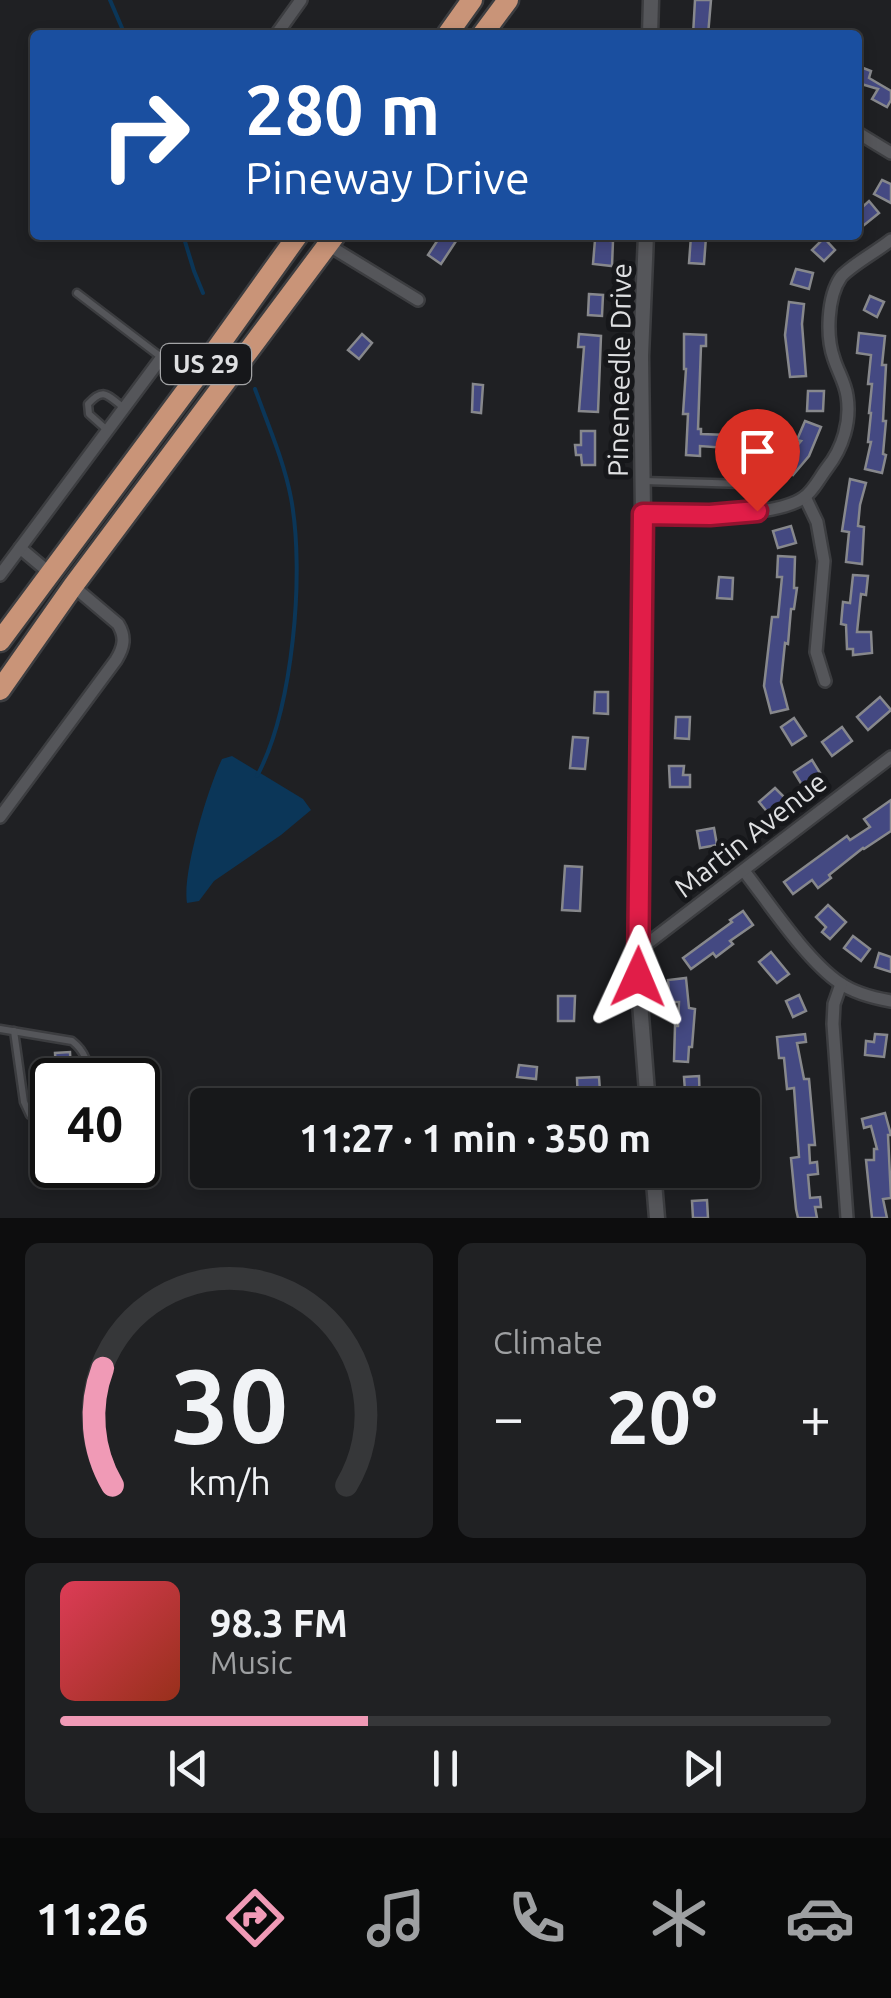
<!DOCTYPE html>
<html lang="en">
<head>
<meta charset="utf-8">
<style>
	:root { --surface:#17181a; --page:#202123; --text:#f1f3f6; --muted:#9ea0a2; --line:#363739; --accent:#f09ab6 }
	body { margin:0; font-family:Ubuntu,sans-serif; background:var(--page); color:var(--text); height:100vh; display:flex; flex-direction:column; font-size:38px; white-space:nowrap }
	* { box-sizing:border-box; margin:0 }
	p { font-size:32px; color:var(--muted) }
	.icon { flex:none; width:55px; height:55px; fill:none; stroke:currentColor; stroke-width:2; stroke-linecap:round; stroke-linejoin:round }
	.map { position:relative; height:1218px; overflow:hidden }
	.drawer { display:flex; flex-direction:column; gap:25px; padding:25px; background:#0d0d0e; flex:1 }
	.drawer>* { flex:none }
	.hud { position:absolute; left:30px; top:30px; width:832px; height:210px; border-radius:10px; box-shadow:0 5px 15px #0003,0 0 0 2px var(--line); background:#1a4fa0; color:#fff; overflow:hidden }
	.speed { position:absolute; left:30px; top:1058px; display:flex; gap:20px; font-size:50px; font-weight:700; text-align:center }
	.speed>* { display:grid; place-content:center; width:130px; height:130px; border-radius:50%; background:var(--surface); box-shadow:0 5px 15px #0003,0 0 0 2px var(--line); line-height:1 }
	.speed .limit { border:5px solid #111; border-radius:15px; background:#fff; color:#111 }
	.pin { position:absolute; display:grid; place-items:center; width:85px; height:85px; color:#fff; margin:-102px -42px; border-radius:50% 50% 50% 0; rotate:-45deg; box-shadow:0 0 10px #0007 }
	.pin .icon { rotate:45deg }
	.me { position:absolute; width:110px; margin:-55px; rotate:1deg; stroke-linejoin:round; filter:drop-shadow(0 0 8px #0008) }
	.turn { display:flex; align-items:center; gap:35px; height:210px; padding:0 50px; font-size:45px }
	.turn .icon { width:130px; height:130px; stroke-width:2.5 }
	.turn b { display:block; font-size:70px; line-height:85px }
	.big { font-size:75px; font-weight:600; line-height:1.1 }
	.drawer .card { flex:1; display:flex; flex-direction:column; justify-content:center; gap:15px; min-width:0; padding:0 35px; border-radius:15px; background:var(--page) }
	.drawer .dial { align-items:center; gap:0 }
	.dial svg { height:260px; overflow:visible; fill:none; stroke:var(--line); stroke-width:7; stroke-linecap:round; text-anchor:middle }
	.dial text { fill:var(--text); stroke:none }
	.song { display:flex; align-items:center; gap:30px }
	.cover { width:120px; height:120px; border-radius:15px; background:linear-gradient(135deg,hsl(350 70% 55%),hsl(10 70% 35%)) }
	.played { height:10px; border-radius:5px; background:linear-gradient(90deg,var(--accent) 40%,var(--line) 40%) }
	.keys { display:flex; justify-content:space-around; direction:ltr }
	.heat { display:flex; justify-content:space-between; align-items:center; font-size:55px; direction:ltr }
	.drawer .tiles { flex:1; display:grid; gap:25px; grid-template-columns:1fr 1fr }
	.card:last-child { grid-column:span 2 }
	.trip { position:absolute; left:190px; top:1088px; width:570px; height:100px; border-radius:10px; background:var(--surface); box-shadow:0 5px 15px #0003,0 0 0 2px var(--line); font-weight:600; line-height:100px; text-align:center }
	.tabs { display:flex; height:160px; justify-content:space-around; align-items:center; background:#090a0a; color:var(--muted) }
	.tabs .icon { width:70px; height:70px }
	.tabs .current { color:var(--accent) }
	.tabs b { font-size:45px; color:var(--text) }
	.map>svg:first-child { display:block }
	.water { fill:#0b3658 }
	.lines { fill:none; stroke-linecap:round; stroke-linejoin:round }
	.stream { stroke:#0b3658; stroke-width:4 }
	.building { fill:#444982; stroke:#87888c; stroke-width:2.5 }
	.service-casing { stroke:#3c3d40; stroke-width:11 }
	.minor-casing { stroke:#3c3d40; stroke-width:16 }
	.tertiary-casing { stroke:#3c3d40; stroke-width:19 }
	.trunk-casing { stroke:#3c3d40; stroke-width:25 }
	.service { stroke:#55565a; stroke-width:6 }
	.minor { stroke:#55565a; stroke-width:11 }
	.tertiary { stroke:#55565a; stroke-width:14 }
	.trunk { stroke:#c99478; stroke-width:20 }
	.route-casing { stroke:#92132f; stroke-width:25 }
	.route { stroke:#e11d48; stroke-width:18 }
	.labels { text-anchor:middle; dominant-baseline:central; stroke-width:10; stroke-linejoin:round; paint-order:stroke }
	.shield { fill:#16171a; stroke:#a3a4a6; stroke-width:2.5 }
	.shield-label { font-size:25px; font-weight:bold; fill:#dfe0e2 }
	.street-label { font-size:28px; fill:#dfe0e2; stroke:#16171a }
</style>
</head>
<body>
<div class="map">
<svg width="891" height="1218" viewBox="0 0 891 1218">
	<rect width="100%" height="100%" fill="#1f2023"/>
	<!-- water -->
	<path class="water" d="M232 756 303 799 311 810 281 835 214 881 199 901 187 903C182 873 208 788 222 759Z"/>
	<g class="lines">
		<!-- stream -->
		<g class="stream">
			<polyline points="110,0 125,35"/>
			<polyline points="183,235 194,271 203,293"/>
			<path d="M255 389C268 425 284 461 291 498 305 573 293 709 257 776"/>
		</g>
	</g>
	<!-- building -->
	<g class="building">
		<polygon points="695,0 711,0 708,35 693,35"/>
		<polygon points="858,66 871,71 869,78 891,91 891,100 887,107 872,99 878,89 858,83"/>
		<polygon points="882,180 891,184 891,203 874,194"/>
		<polygon points="869,201 879,213 858,230 858,211"/>
		<polygon points="441,235 460,235 441,264 428,255"/>
		<polygon points="691,236 706,237 704,264 689,263"/>
		<polygon points="824,238 835,250 824,261 812,250"/>
		<polygon points="595,240 613,241 612,266 593,264"/>
		<polygon points="796,269 813,273 809,289 791,284"/>
		<polygon points="589,294 603,295 602,316 588,315"/>
		<polygon points="870,296 884,302 877,317 864,310"/>
		<polygon points="789,302 804,304 802,324 806,376 790,377 785,335"/>
		<polygon points="859,333 885,336 882,365 886,365 883,421 886,421 883,454 886,455 882,473 865,469 871,442 868,442 871,413 869,413 872,384 868,384 871,355 857,353"/>
		<polygon points="362,334 372,343 359,359 348,350"/>
		<polygon points="579,334 601,336 598,412 579,411 584,347 578,347"/>
		<polygon points="684,334 706,335 706,346 701,346 698,429 701,429 701,434 728,435 727,448 700,446 700,456 686,455 688,414 683,414 686,369 684,369"/>
		<polygon points="473,384 483,385 481,413 472,412"/>
		<polygon points="808,391 824,391 823,411 807,411"/>
		<polygon points="805,421 821,427 809,456 793,475 781,465 801,441 797,440"/>
		<polygon points="581,431 595,431 595,465 582,465 581,455 576,455 575,445 581,445"/>
		<polygon points="850,479 866,483 860,505 858,526 864,527 862,564 846,562 849,532 842,531"/>
		<polygon points="791,526 796,543 778,548 773,531"/>
		<polygon points="778,556 795,557 794,588 797,588 794,609 791,609 788,644 785,643 781,682 788,709 771,713 764,686 772,617 778,617 782,577 777,577"/>
		<polygon points="853,575 868,576 866,595 861,594 857,632 871,632 872,653 853,655 853,649 847,649 846,625 841,624 843,602 850,603"/>
		<polygon points="719,577 733,578 732,599 717,598"/>
		<polygon points="595,692 608,692 608,714 594,713"/>
		<polygon points="880,697 891,710 868,730 857,717"/>
		<polygon points="676,717 690,717 689,739 675,738"/>
		<polygon points="794,718 806,736 792,745 781,727"/>
		<polygon points="842,727 852,741 832,756 822,742"/>
		<polygon points="573,737 588,738 585,769 570,768"/>
		<polygon points="812,760 820,773 802,785 794,772"/>
		<polygon points="669,766 684,766 683,775 690,775 690,787 670,787"/>
		<polygon points="775,788 786,799 769,814 759,802"/>
		<polygon points="891,800 891,831 864,849 863,848 829,875 831,878 818,888 812,880 793,894 784,882 847,836 850,840 870,827 864,819"/>
		<polygon points="714,828 717,845 700,848 697,831"/>
		<polygon points="565,866 582,867 580,911 562,910"/>
		<polygon points="828,905 846,922 830,939 822,932 826,927 816,917"/>
		<polygon points="743,911 753,925 730,941 733,944 716,957 713,953 691,969 683,958 732,922 730,920"/>
		<polygon points="853,936 870,949 861,961 844,948"/>
		<polygon points="771,952 789,974 777,983 759,962"/>
		<polygon points="879,953 891,957 891,972 875,967"/>
		<polygon points="686,978 689,1008 695,1009 692,1047 689,1047 688,1062 674,1061 675,1026 678,1026 679,1002 670,1002 668,980"/>
		<polygon points="799,995 806,1011 793,1017 786,1001"/>
		<polygon points="558,996 575,996 574,1021 558,1021"/>
		<polygon points="805,1034 806,1042 797,1043 804,1079 809,1079 815,1145 809,1145 810,1163 817,1162 818,1174 808,1175 810,1198 820,1197 821,1207 815,1207 817,1218 798,1218 796,1209 791,1158 799,1157 794,1088 787,1089 784,1058 779,1058 777,1037"/>
		<polygon points="875,1034 887,1035 884,1057 865,1055 866,1041 874,1042"/>
		<polygon points="70,1052 71,1072 56,1072 55,1053"/>
		<polygon points="519,1065 537,1067 536,1079 517,1077"/>
		<polygon points="699,1076 700,1105 686,1105 684,1077"/>
		<polygon points="599,1077 601,1105 578,1105 577,1078"/>
		<polygon points="885,1113 891,1135 888,1135 891,1198 883,1199 887,1218 872,1218 866,1160 874,1160 874,1149 877,1149 871,1126 864,1128 862,1119"/>
		<polygon points="707,1200 708,1218 693,1218 692,1201"/>
	</g>
	<g class="lines">
		<defs>
			<g id="service">
				<polyline points="77,293 161,357"/>
				<path d="M108 431 89 414 88 404C104 386 108 396 124 408"/>
				<polyline points="644,481 745,484 755,474 755,459 748,445 736,441"/>
				<path d="M0 1029 72 1041C86 1052 88 1063 89 1080"/>
				<polyline points="14,1031 24,1102 30,1115 52,1120"/>
			</g>
			<g id="minor">
				<polyline points="276,35 301,0"/>
				<polyline points="858,133 891,153"/>
				<polyline points="328,245 418,300"/>
				<polyline points="805,497 817,522 824,561 816,652 825,681"/>
				<path d="M643 514C680 514 773 519 803 498 813 492 820 477 827 468 843 448 851 421 847 396 845 382 838 372 834 359 826 337 827 297 841 277 850 266 879 250 891 240"/>
				<polyline points="20,548 51,574"/>
				<polyline points="0,575 162,357"/>
				<path d="M0 817 116 660C124 647 126 637 118 624L73 586"/>
				<path d="M744 871C769 903 807 961 840 983 854 993 874 998 891 1001"/>
				<polyline points="639,950 891,757"/>
				<polyline points="841,984 834,1004 833,1024 847,1218"/>
			</g>
			<g id="tertiary">
				<polyline points="650,35 651,0"/>
				<polyline points="646,235 641,356 643,514 638,977 648,1105"/>
				<polyline points="653,1170 657,1218"/>
			</g>
			<g id="trunk">
				<polyline points="447,35 472,0"/>
				<polyline points="482,35 508,0"/>
				<polyline points="0,641 200,372 298,235"/>
				<polyline points="0,690 73,586 335,235"/>
			</g>
		</defs>
		<!-- service casing -->
		<use href="#service" class="service-casing"/>
		<!-- minor casing -->
		<use href="#minor" class="minor-casing"/>
		<!-- tertiary casing -->
		<use href="#tertiary" class="tertiary-casing"/>
		<!-- trunk casing -->
		<use href="#trunk" class="trunk-casing"/>
		<!-- service -->
		<use href="#service" class="service"/>
		<!-- minor -->
		<use href="#minor" class="minor"/>
		<!-- tertiary -->
		<use href="#tertiary" class="tertiary"/>
		<!-- trunk -->
		<use href="#trunk" class="trunk"/>
	</g>
	<g class="lines">
		<defs>
			<polyline id="route" points="638,977 643,514 710,515 757,511"/>
		</defs>
		<!-- route casing -->
		<use href="#route" class="route-casing"/>
		<!-- route -->
		<use href="#route" class="route"/>
	</g>
	<g class="labels">
		<!-- shield labels -->
		<rect class="shield" x="161" y="344" width="90" height="40" rx="8"/>
		<g class="shield-label">
			<text x="206" y="364">US 29</text>
		</g>
		<!-- street labels -->
		<g class="street-label">
			<text transform="translate(619 370) rotate(-89)">Pineneedle Drive</text>
			<text transform="translate(750 834) rotate(-38)">Martin Avenue</text>
		</g>
	</g>
</svg>
<div class="speed"><div class="limit">40</div></div>
<div class="pin" style="left:757px;top:511px;background:#d93025"><svg class="icon" aria-label="arrive" viewBox="0 0 24 24"><path d="M6 21V4h12l-3 4 3 4H6"/></svg></div>
<svg class="me" style="left:638px;top:977px" viewBox="-20 -20 40 40"><path d="M0-17L14 15 0 8-14 15z" fill="#e11d48" stroke="#fff" stroke-width="4"/></svg>
<div class="trip">11:27 · 1 min · 350 m</div>
<div class="hud">
<div class="turn"><svg class="icon" aria-label="right" viewBox="0 0 24 24"><path d="M7 20v-9h11M14 6l5 5-5 5"/></svg><div><b>280 m</b>Pineway Drive</div></div>
</div>
</div>
<section class="drawer">
<div class="tiles">
<div class="card dial"><svg viewBox="0 0 100 80">
<path d="M14 69A42 42 0 1 1 86 69"/>
<path d="M14 69A42 42 0 0 1 11 33" stroke="#f09ab6"/>
<text x="50" y="56" font-size="32" font-weight="700">30</text>
<text x="50" y="72" font-size="11">km/h</text>
</svg></div>
<div class="card"><p>Climate</p>
<div class="heat"><a>−</a><b class="big">20°</b><a>+</a></div>
</div>
<div class="card">
<div class="song"><i class="cover"></i><div><b>98.3 FM</b><p>Music</p></div></div>
<div class="played"></div>
<div class="keys"><svg class="icon" aria-label="previous" viewBox="0 0 24 24"><path d="M18 5L8 12l10 7zM5 5v14"/></svg><svg class="icon" aria-label="pause" viewBox="0 0 24 24"><path d="M8 5v14M16 5v14"/></svg><svg class="icon" aria-label="next" viewBox="0 0 24 24"><path d="M6 5l10 7-10 7zM19 5v14"/></svg></div>
</div>
</div>
</section>
<nav class="tabs">
<b>11:26</b>
<svg class="icon current" aria-label="directions" viewBox="0 0 24 24"><path d="M12 3l9 9-9 9-9-9zM9 14v-3h6M13 9l2 2-2 2"/></svg>
<svg class="icon" aria-label="music" viewBox="0 0 24 24"><path d="M9 18V5l10-2v13"/><circle cx="6" cy="18" r="3"/><circle cx="16" cy="16" r="3"/></svg>
<svg class="icon" aria-label="phone" viewBox="0 0 24 24"><path d="M5 4h4l2 5-3 2q2 4 5 5l2-3 5 2v4C11 20 4 13 5 4z"/></svg>
<svg class="icon" aria-label="climate" viewBox="0 0 24 24"><path d="M12 3v18M4 7l16 10M4 17L20 7"/></svg>
<svg class="icon" aria-label="car" viewBox="0 0 24 24"><path d="M5 17H2v-5l4-1 3-4h7l3 4 3 1v5h-3M9 17h6M6 11h13"/><circle cx="7" cy="17" r="2"/><circle cx="17" cy="17" r="2"/></svg>
</nav>
</body>
</html>
